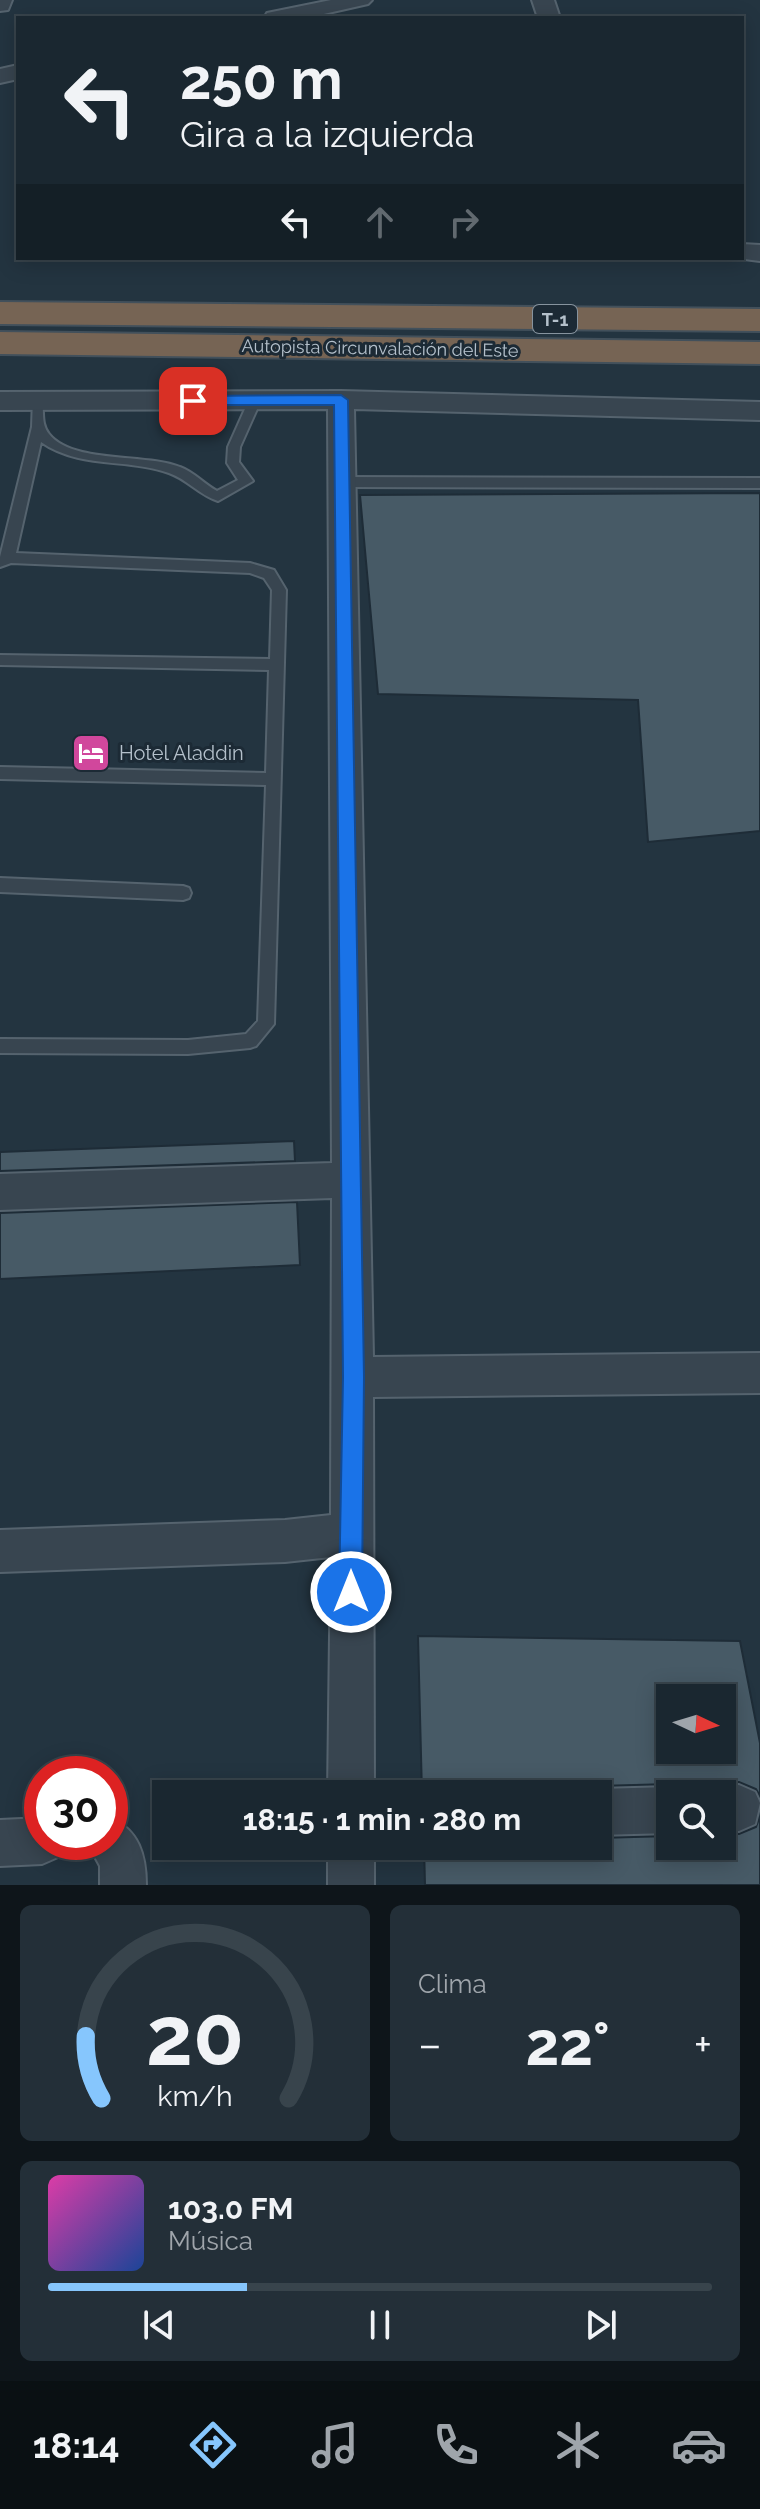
<!DOCTYPE html>
<html lang="es">
<head>
<meta charset="utf-8">
<style>
	:root { --surface:#1a2730; --page:#232f38; --text:#f1f3f6; --muted:#9fa5ab; --line:#38444c; --accent:#86c6fd }
	body { margin:0; font-family:Raleway,sans-serif; background:var(--page); color:var(--text); height:100vh; display:flex; flex-direction:column; font-size:30px; white-space:nowrap }
	* { box-sizing:border-box; margin:0 }
	p { font-size:26px; color:var(--muted) }
	.icon { flex:none; width:44px; height:44px; fill:none; stroke:currentColor; stroke-width:2; stroke-linecap:round; stroke-linejoin:round }
	.map { position:relative; height:1885px; overflow:hidden }
	.side { display:flex; flex-direction:column; gap:20px; padding:20px; background:#0e151a; flex:1 }
	.side>* { flex:none }
	.top-card { position:absolute; left:16px; top:16px; width:728px; height:244px; border-radius:0px; box-shadow:0 4px 20px #0003,0 0 0 2px var(--line); background:#1a2730; color:var(--text); overflow:hidden }
	.needle { width:52px; rotate:94deg }
	.controls { position:absolute; left:656px; top:1684px; display:grid; gap:16px }
	.controls a { display:grid; place-items:center; width:80px; height:80px; border-radius:0px; background:var(--surface); box-shadow:0 4px 20px #0003,0 0 0 2px var(--line); font-size:40px }
	.speed { position:absolute; left:24px; top:1756px; display:flex; gap:16px; font-size:40px; font-weight:700; text-align:center }
	.speed>* { display:grid; place-content:center; width:104px; height:104px; border-radius:50%; background:var(--surface); box-shadow:0 4px 20px #0003,0 0 0 2px var(--line); line-height:1 }
	.speed .limit { border:12px solid #d22; background:#fff; color:#111 }
	.pin { position:absolute; display:grid; place-items:center; width:68px; height:68px; color:#fff; margin:-34px; border-radius:16px; box-shadow:0 4px 12px #0006 }
	.me { position:absolute; width:88px; margin:-44px; rotate:0deg; stroke-linejoin:round; filter:drop-shadow(0 0 6px #0008) }
	.turn { display:flex; align-items:center; gap:28px; height:168px; padding:0 32px; font-size:36px }
	.turn .icon { width:104px; height:104px; stroke-width:2.5 }
	.turn b { display:block; font-size:56px; line-height:68px }
	.lanes { display:flex; align-items:center; height:76px; padding:0 32px; background:#0003; justify-content:center; gap:40px; direction:ltr }
	.lanes .off { opacity:.35 }
	.big { font-size:60px; font-weight:700; line-height:1.1 }
	.side .tile { flex:1; display:flex; flex-direction:column; justify-content:center; gap:12px; min-width:0; padding:0 28px; border-radius:12px; background:var(--page) }
	.side .dial { align-items:center; gap:0 }
	.dial svg { height:208px; overflow:visible; fill:none; stroke:var(--line); stroke-width:7; stroke-linecap:round; text-anchor:middle }
	.dial text { fill:var(--text); stroke:none }
	.song { display:flex; align-items:center; gap:24px }
	.cover { width:96px; height:96px; border-radius:12px; background:linear-gradient(135deg,hsl(320 70% 55%),hsl(220 70% 35%)) }
	.played { height:8px; border-radius:4px; background:linear-gradient(90deg,var(--accent) 30%,var(--line) 30%) }
	.keys { display:flex; justify-content:space-around; direction:ltr }
	.heat { display:flex; justify-content:space-between; align-items:center; font-size:44px; direction:ltr }
	.side .tiles { flex:1; display:grid; gap:20px; grid-template-columns:1fr 1fr }
	.tile:last-child { grid-column:span 2 }
	.trip { position:absolute; left:152px; top:1780px; width:460px; height:80px; border-radius:0px; background:var(--surface); box-shadow:0 4px 20px #0003,0 0 0 2px var(--line); font-weight:700; line-height:80px; text-align:center }
	.dock { display:flex; height:128px; justify-content:space-around; align-items:center; background:#0a1013; color:var(--muted) }
	.dock .icon { width:56px; height:56px }
	.dock .current { color:var(--accent) }
	.dock b { font-size:36px; color:var(--text) }
	.map>svg:first-child { display:block }
	.building { fill:#475a66; stroke:#1e2c37; stroke-width:2; fill-rule:evenodd }
	.lines { fill:none; stroke-linecap:round; stroke-linejoin:round }
	.lane-casing { stroke:#55636e; stroke-width:4 }
	.street-casing { stroke:#55636e; stroke-width:4 }
	.highway-casing { stroke:#42505b; stroke-width:4 }
	.lane { fill:#384550; fill-rule:evenodd }
	.street { fill:#384550; fill-rule:evenodd }
	.highway { fill:#766454; fill-rule:evenodd }
	.route { fill:#1a73e8; stroke:#114b97; stroke-width:2 }
	.labels { text-anchor:middle; dominant-baseline:central; stroke-width:6; stroke-linejoin:round; paint-order:stroke }
	.shield { fill:#1c2a35; stroke:#86939e; stroke-width:2 }
	.shield-label { font-size:18px; font-weight:bold; fill:#b4c0cb }
	.far-street-label { font-size:18px; fill:#b4c0cb; stroke:#1c2a35 }
	.poi-label { font-size:20px; fill:#b4c0cb; stroke:#1c2a35; text-anchor:start }
</style>
</head>
<body>
<div class="map">
<svg width="760" height="1885" viewBox="0 0 760 1885">
	<rect width="100%" height="100%" fill="#233440"/>
	<!-- building -->
	<g class="building">
		<polygon points="760,493 760,831 648,842 638,700 378,694 360,495"/>
		<polygon points="294,1141 295,1161 0,1171 0,1152"/>
		<polygon points="297,1202 300,1265 0,1279 0,1213"/>
		<path d="M418 1636 740 1641 760 1743V1796L756 1789 739 1782H721L702 1794H689L670 1784 598 1786 583 1794H422ZM670 1698H722V1750H670Z"/>
		<polygon points="760,1816 760,1885 425,1885 424,1846 598,1846 598,1838 670,1836 670,1846 722,1846 722,1834 739,1834 756,1827"/>
	</g>
	<g class="lines">
		<defs>
			<g id="lane">
				<path d="M255 396 261 400 240 447 239 462 253 481 218 501C199 495 187 479 169 473 126 458 80 469 41 442L16 553 250 563 274 570 286 590 274 1024 256 1046 250 1048 188 1054 0 1053V1039L188 1040 246 1034 258 1021 266 785 0 779V767L266 773 269 670 0 665V655L270 659 272 590 264 578 250 573 11 563 0 567V557L32 427 33 398H41C45 410 40 423 49 434 73 464 145 453 180 467 194 472 204 484 217 491L238 480 227 463 228 447 249 400Z"/>
				<polygon points="342,477 760,478 760,488 342,487 335,482"/>
				<polygon points="0,878 183,886 189,888 191,893 189,898 183,900 0,892"/>
			</g>
			<g id="street">
				<polygon points="0,0 12,0 8,10 0,11"/>
				<polygon points="331,0 372,0 368,4 306,18 264,18 267,13"/>
				<polygon points="532,0 554,0 560,18 538,18"/>
				<polygon points="18,65 18,79 0,83 0,69"/>
				<polygon points="742,244 760,245 760,261 736,258 742,258"/>
				<polygon points="341,391 760,402 760,420 354,409 373,1357 760,1353 760,1393 373,1397 374,1794 328,1794 331,1557 285,1562 0,1572 0,1530 285,1520 331,1515 332,1198 0,1210 0,1174 332,1163 328,409 0,410 0,392"/>
				<polygon points="722,1785 739,1785 755,1792 760,1803 755,1824 739,1831 722,1831 722,1794 705,1794"/>
				<polygon points="670,1787 686,1794 670,1794 670,1833 598,1835 598,1794 586,1794 598,1789"/>
				<polygon points="42,1818 42,1842 65,1842 58,1857 42,1864 0,1866 0,1820"/>
				<path d="M110 1818C139 1830 146 1855 146 1885H100V1866L87 1842H110Z"/>
				<rect x="328" y="1846" width="46" height="39"/>
			</g>
			<g id="highway">
				<polygon points="0,302 760,309 760,331 0,324"/>
				<polygon points="0,332 760,342 760,364 0,354"/>
			</g>
		</defs>
		<!-- lane casing -->
		<use href="#lane" class="lane-casing"/>
		<!-- street casing -->
		<use href="#street" class="street-casing"/>
		<!-- highway casing -->
		<use href="#highway" class="highway-casing"/>
		<!-- lane -->
		<use href="#lane" class="lane"/>
		<!-- street -->
		<use href="#street" class="street"/>
		<!-- highway -->
		<use href="#highway" class="highway"/>
	</g>
	<!-- route -->
	<polygon class="route" points="341,395 348,400 364,1377 362,1592 359,1600 351,1603 343,1600 339,1592 343,1377 334,405 193,405 186,401 193,396"/>
	<!-- icons -->
	<defs>
		<symbol id="hotel-square" viewBox="-11 -11 22 22"><rect x="-9" y="-9" width="18" height="18" rx="4" fill="#d1479c" stroke="#1c2a35"/><path d="M-6-4.5h1.5V1H6V5H4.5V3h-9V5H-6ZM-4 0a1.8 1.8 0 1 1 3.6 0ZM.5 0V-2.5h3Q6-2.5 6 0Z" fill="#fff"/></symbol>
	</defs>
	<g fill-rule="evenodd">
		<use href="#hotel-square" x="69" y="731" width="44" height="44"/>
	</g>
	<g class="labels">
		<!-- shield labels -->
		<rect class="shield" x="533" y="305" width="44" height="28" rx="6"/>
		<g class="shield-label">
			<text x="555" y="319">T-1</text>
		</g>
		<!-- far-street labels -->
		<g class="far-street-label">
			<text transform="translate(380 348) rotate(1)">Autopista Circunvalación del Este</text>
		</g>
		<!-- poi labels -->
		<g class="poi-label">
			<text x="119" y="753">Hotel Aladdin</text>
		</g>
	</g>
</svg>
<div class="controls">
<a><svg class="needle" viewBox="-14 -14 28 28"><path d="M0-13l5 13h-10z" fill="#e53935"/><path d="M0 13l5-13h-10z" fill="#9fa5ab"/></svg></a>
<a><svg class="icon" aria-label="search" viewBox="0 0 24 24"><circle cx="10" cy="10" r="6"/><path d="M15 15l6 6"/></svg></a>
</div>
<div class="speed"><div class="limit">30</div></div>
<div class="pin" style="left:193px;top:401px;background:#d93025"><svg class="icon" aria-label="arrive" viewBox="0 0 24 24"><path d="M6 21V4h12l-3 4 3 4H6"/></svg></div>
<svg class="me" style="left:351px;top:1592px" viewBox="-20 -20 40 40"><circle r="17" fill="#1a73e8" stroke="#fff" stroke-width="3"/><path d="M0-11L8 9 0 5-8 9z" fill="#fff"/></svg>
<div class="trip">18:15 · 1 min · 280 m</div>
<div class="top-card">
<div class="turn"><svg class="icon" aria-label="left" viewBox="0 0 24 24"><path d="M17 20v-9H6M10 6l-5 5 5 5"/></svg><div><b>250 m</b>Gira a la izquierda</div></div>
<div class="lanes"><svg class="icon" aria-label="left" viewBox="0 0 24 24"><path d="M17 20v-9H6M10 6l-5 5 5 5"/></svg><svg class="icon off" aria-label="ahead" viewBox="0 0 24 24"><path d="M12 20V5M6 11l6-6 6 6"/></svg><svg class="icon off" aria-label="right" viewBox="0 0 24 24"><path d="M7 20v-9h11M14 6l5 5-5 5"/></svg></div>
</div>
</div>
<section class="side">
<div class="tiles">
<div class="tile dial"><svg viewBox="0 0 100 80">
<path d="M14 69A42 42 0 1 1 86 69"/>
<path d="M14 69A42 42 0 0 1 8 45" stroke="#86c6fd"/>
<text x="50" y="56" font-size="32" font-weight="700">20</text>
<text x="50" y="72" font-size="11">km/h</text>
</svg></div>
<div class="tile"><p>Clima</p>
<div class="heat"><a>−</a><b class="big">22°</b><a>+</a></div>
</div>
<div class="tile">
<div class="song"><i class="cover"></i><div><b>103.0 FM</b><p>Música</p></div></div>
<div class="played"></div>
<div class="keys"><svg class="icon" aria-label="previous" viewBox="0 0 24 24"><path d="M18 5L8 12l10 7zM5 5v14"/></svg><svg class="icon" aria-label="pause" viewBox="0 0 24 24"><path d="M8 5v14M16 5v14"/></svg><svg class="icon" aria-label="next" viewBox="0 0 24 24"><path d="M6 5l10 7-10 7zM19 5v14"/></svg></div>
</div>
</div>
</section>
<nav class="dock">
<b>18:14</b>
<svg class="icon current" aria-label="directions" viewBox="0 0 24 24"><path d="M12 3l9 9-9 9-9-9zM9 14v-3h6M13 9l2 2-2 2"/></svg>
<svg class="icon" aria-label="music" viewBox="0 0 24 24"><path d="M9 18V5l10-2v13"/><circle cx="6" cy="18" r="3"/><circle cx="16" cy="16" r="3"/></svg>
<svg class="icon" aria-label="phone" viewBox="0 0 24 24"><path d="M5 4h4l2 5-3 2q2 4 5 5l2-3 5 2v4C11 20 4 13 5 4z"/></svg>
<svg class="icon" aria-label="climate" viewBox="0 0 24 24"><path d="M12 3v18M4 7l16 10M4 17L20 7"/></svg>
<svg class="icon" aria-label="car" viewBox="0 0 24 24"><path d="M5 17H2v-5l4-1 3-4h7l3 4 3 1v5h-3M9 17h6M6 11h13"/><circle cx="7" cy="17" r="2"/><circle cx="17" cy="17" r="2"/></svg>
</nav>
</body>
</html>
